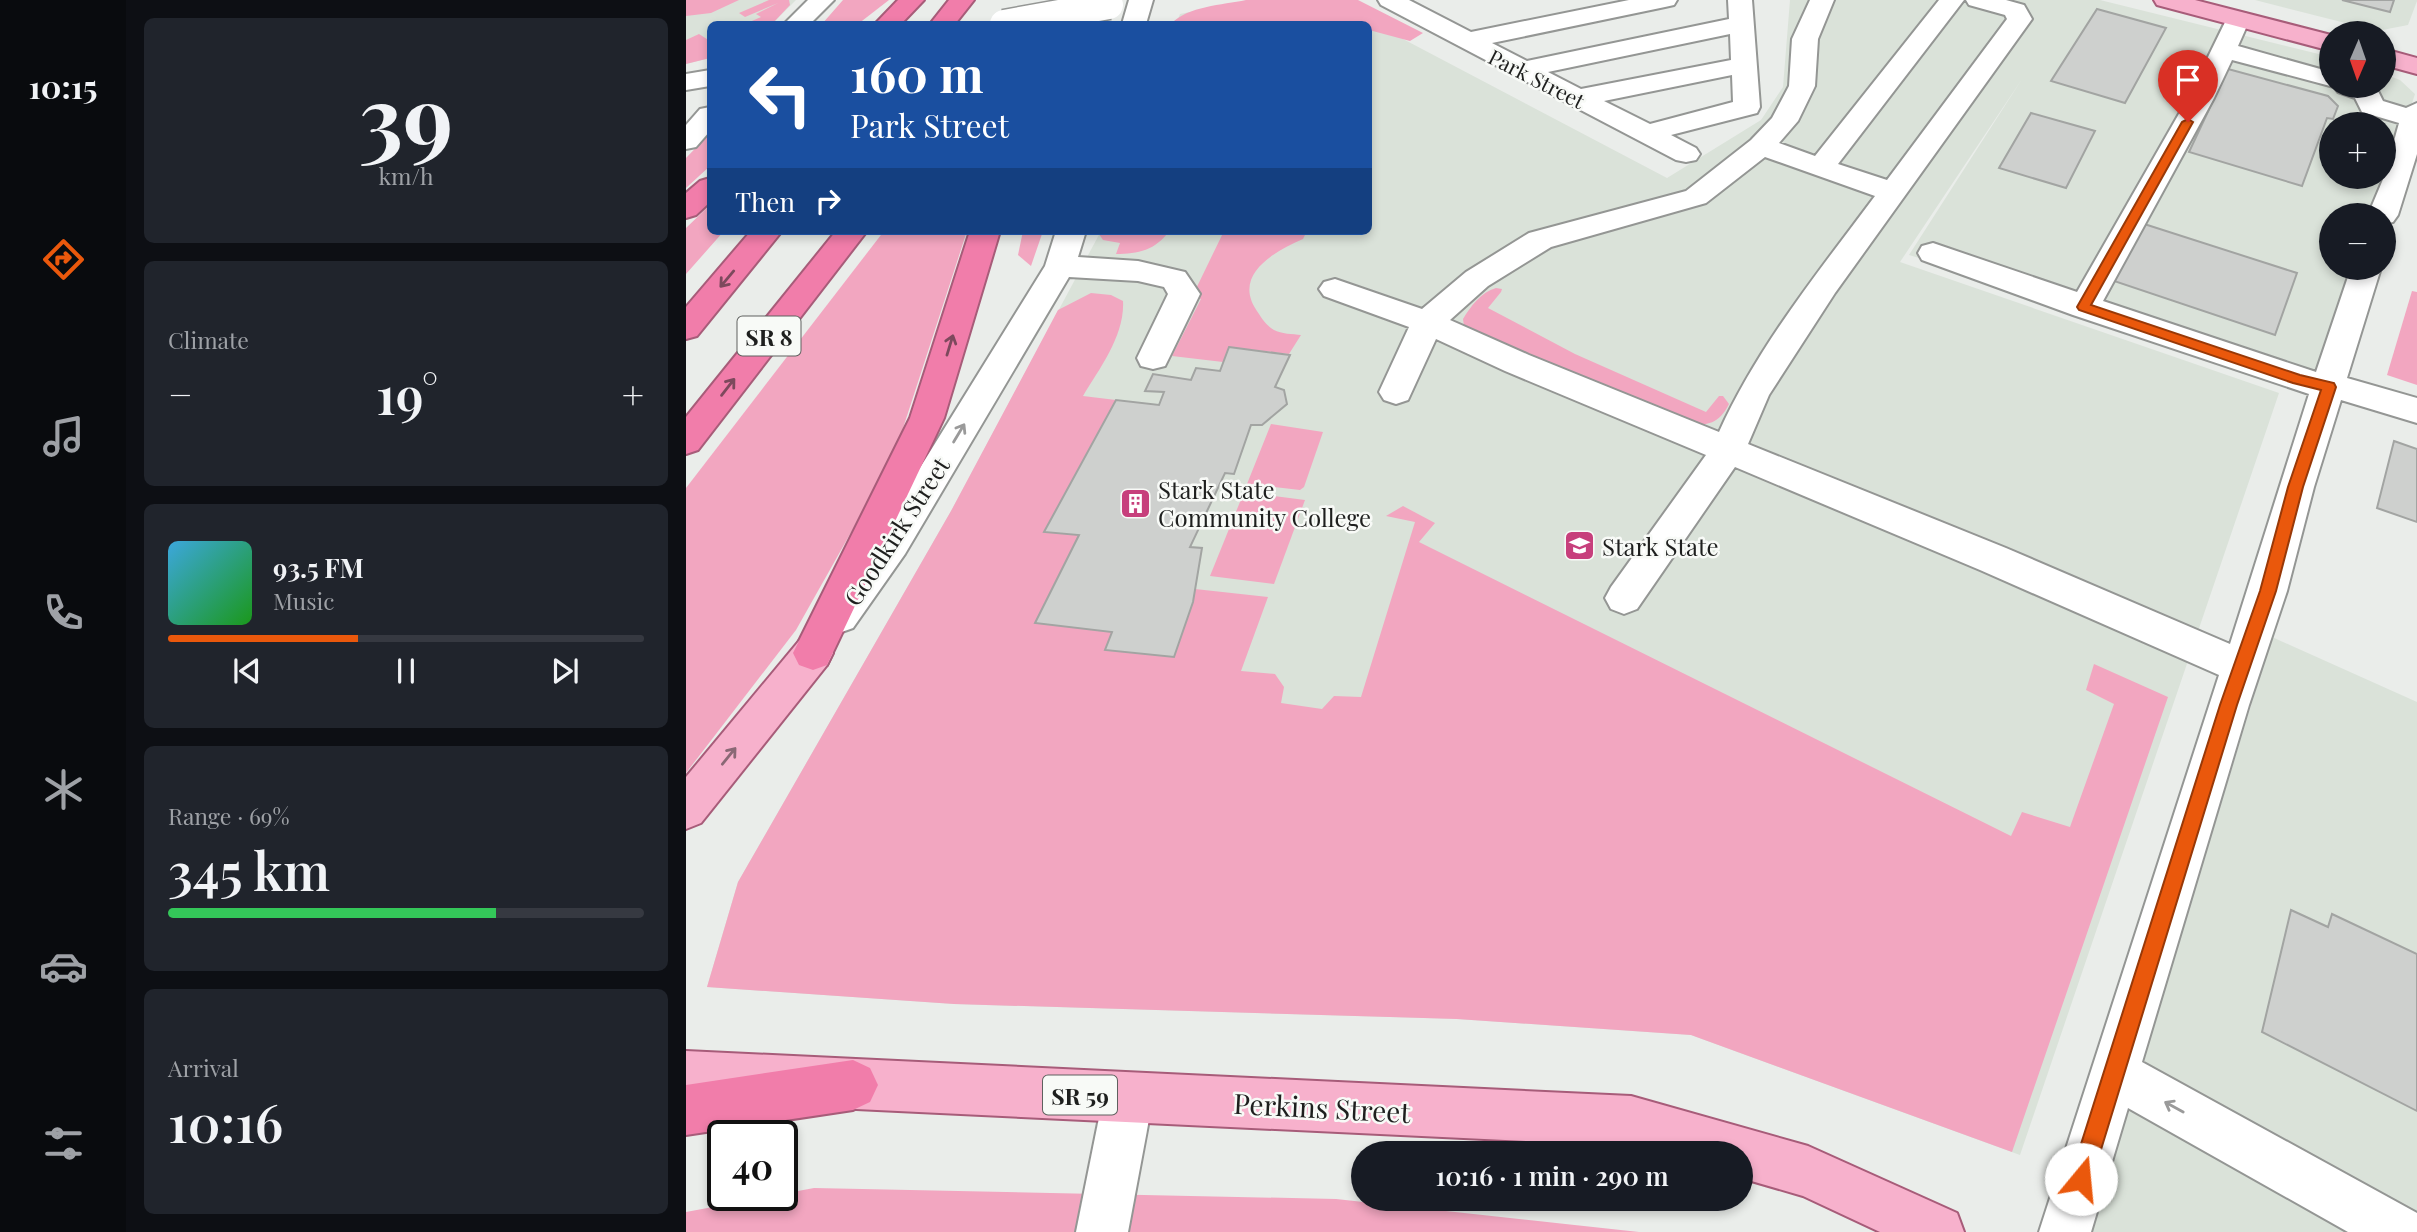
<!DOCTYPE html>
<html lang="en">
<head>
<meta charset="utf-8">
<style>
	:root { --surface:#171b24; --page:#20242c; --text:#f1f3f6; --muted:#9ea1a6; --line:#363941; --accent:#ea580c }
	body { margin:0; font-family:"Playfair Display",serif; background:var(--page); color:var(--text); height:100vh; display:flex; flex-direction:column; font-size:26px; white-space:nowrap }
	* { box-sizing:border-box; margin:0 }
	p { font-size:23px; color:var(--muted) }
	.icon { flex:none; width:38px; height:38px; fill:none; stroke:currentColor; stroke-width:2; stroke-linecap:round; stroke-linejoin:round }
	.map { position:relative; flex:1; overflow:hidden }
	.side { display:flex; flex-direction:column; gap:18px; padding:18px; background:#0d0f14; width:560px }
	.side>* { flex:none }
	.banner { position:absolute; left:21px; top:21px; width:665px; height:214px; border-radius:10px; box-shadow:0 4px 10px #0003; background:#1a4fa0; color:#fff; overflow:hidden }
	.needle { width:46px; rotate:182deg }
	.buttons { position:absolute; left:1633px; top:21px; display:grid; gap:14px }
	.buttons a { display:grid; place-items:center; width:77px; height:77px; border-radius:50%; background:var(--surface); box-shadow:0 4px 10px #0003; font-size:35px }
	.speed { position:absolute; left:21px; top:1120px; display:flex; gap:14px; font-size:35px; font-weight:700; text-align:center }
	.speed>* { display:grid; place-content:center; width:91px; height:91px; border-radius:50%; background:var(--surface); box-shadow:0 4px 10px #0003; line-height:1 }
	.speed .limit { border:4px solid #111; border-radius:10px; background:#fff; color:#111 }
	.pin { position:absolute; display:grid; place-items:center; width:60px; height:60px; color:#fff; margin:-72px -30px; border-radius:50% 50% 50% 0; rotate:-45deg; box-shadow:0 0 7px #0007 }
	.pin .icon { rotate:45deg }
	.me { position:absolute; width:77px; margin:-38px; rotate:17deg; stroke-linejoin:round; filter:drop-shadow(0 0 5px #0008) }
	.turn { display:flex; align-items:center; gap:24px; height:147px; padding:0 28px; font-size:32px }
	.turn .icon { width:91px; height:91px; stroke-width:2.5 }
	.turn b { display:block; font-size:49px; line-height:60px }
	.then { display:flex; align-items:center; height:66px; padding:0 28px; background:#0003; gap:14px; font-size:26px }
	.big { font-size:52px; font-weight:600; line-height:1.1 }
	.side .widget { flex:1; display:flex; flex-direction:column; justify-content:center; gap:10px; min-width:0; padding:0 24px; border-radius:10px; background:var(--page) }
	.side .dial { align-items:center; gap:0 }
	.dial b { font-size:91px; line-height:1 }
	.song { display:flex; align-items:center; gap:21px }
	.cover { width:84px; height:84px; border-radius:10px; background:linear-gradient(135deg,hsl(200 70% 55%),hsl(120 70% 35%)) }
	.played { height:7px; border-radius:4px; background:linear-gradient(90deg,var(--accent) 40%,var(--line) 40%) }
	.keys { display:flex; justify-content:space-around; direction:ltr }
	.heat { display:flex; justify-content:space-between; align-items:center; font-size:38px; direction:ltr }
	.charge { height:10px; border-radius:5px; background:linear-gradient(90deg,#34c759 69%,var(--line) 0) }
	.trip { position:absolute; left:665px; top:1141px; width:402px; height:70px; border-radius:35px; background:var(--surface); box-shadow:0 4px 10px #0003; font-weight:600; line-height:70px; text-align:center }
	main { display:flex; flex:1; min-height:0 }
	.tabs { display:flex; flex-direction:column; width:126px; justify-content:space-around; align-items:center; background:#090b0e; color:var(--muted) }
	.tabs .icon { width:49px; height:49px }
	.tabs .active { color:var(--accent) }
	.tabs b { font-size:32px; color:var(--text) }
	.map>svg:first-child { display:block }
	.built { fill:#dae2d9; fill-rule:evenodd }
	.green { fill:#f2a6c0 }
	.building { fill:#ced0ce; stroke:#a2a4a2; stroke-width:2 }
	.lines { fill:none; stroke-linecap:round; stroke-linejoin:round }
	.minor-casing { stroke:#949694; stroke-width:4 }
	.major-casing { stroke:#a75c79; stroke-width:4 }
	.highway-casing { stroke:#a75c79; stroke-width:4 }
	.minor { fill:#fff; fill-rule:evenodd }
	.major { fill:#f7b1cc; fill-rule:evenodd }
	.highway { fill:#f17daa; fill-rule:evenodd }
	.minor-bridge-casing { stroke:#949694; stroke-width:31; stroke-linecap:butt }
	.minor-bridge { stroke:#fff; stroke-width:28 }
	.oneway { stroke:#7d495d }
	.oneway2 { stroke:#9a9a9a }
	.oneway3 { stroke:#8a6875 }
	.route { fill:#ea580c; stroke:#983908; stroke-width:2 }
	.labels { text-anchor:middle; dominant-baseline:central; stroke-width:5; stroke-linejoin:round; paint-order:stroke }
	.far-street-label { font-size:21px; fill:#1e1f1e; stroke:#f8faf7 }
	.shield { fill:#f8faf7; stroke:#5f615f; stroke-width:2 }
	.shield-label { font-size:23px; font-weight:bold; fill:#1e1f1e }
	.poi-label { font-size:24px; fill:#1e1f1e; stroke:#f8faf7; text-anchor:start }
	.street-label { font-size:24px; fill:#1e1f1e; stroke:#f8faf7 }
	.near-street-label { font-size:28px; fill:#1e1f1e; stroke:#f8faf7 }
</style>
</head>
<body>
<main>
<nav class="tabs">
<b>10:15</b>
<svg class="icon active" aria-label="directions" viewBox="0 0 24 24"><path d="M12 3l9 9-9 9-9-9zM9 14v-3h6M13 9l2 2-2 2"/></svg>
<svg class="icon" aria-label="music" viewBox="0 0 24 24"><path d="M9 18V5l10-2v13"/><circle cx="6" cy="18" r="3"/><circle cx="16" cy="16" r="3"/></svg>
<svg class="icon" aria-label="phone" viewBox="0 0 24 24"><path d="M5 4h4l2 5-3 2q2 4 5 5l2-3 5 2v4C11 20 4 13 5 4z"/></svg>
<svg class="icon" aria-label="climate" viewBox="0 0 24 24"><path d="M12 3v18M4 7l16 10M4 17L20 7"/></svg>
<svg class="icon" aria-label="car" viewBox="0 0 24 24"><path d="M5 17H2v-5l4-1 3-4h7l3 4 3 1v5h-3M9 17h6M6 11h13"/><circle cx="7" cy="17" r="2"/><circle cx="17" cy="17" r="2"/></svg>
<svg class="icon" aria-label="filters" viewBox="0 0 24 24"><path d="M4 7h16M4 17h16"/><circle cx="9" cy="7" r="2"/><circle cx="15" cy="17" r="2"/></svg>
</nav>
<section class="side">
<div class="widget dial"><b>39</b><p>km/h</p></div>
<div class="widget"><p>Climate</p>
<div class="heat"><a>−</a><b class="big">19°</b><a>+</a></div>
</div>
<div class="widget">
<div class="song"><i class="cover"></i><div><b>93.5 FM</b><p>Music</p></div></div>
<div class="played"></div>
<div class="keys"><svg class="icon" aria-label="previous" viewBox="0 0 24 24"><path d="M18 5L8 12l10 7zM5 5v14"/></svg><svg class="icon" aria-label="pause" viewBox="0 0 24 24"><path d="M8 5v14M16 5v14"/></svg><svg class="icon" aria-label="next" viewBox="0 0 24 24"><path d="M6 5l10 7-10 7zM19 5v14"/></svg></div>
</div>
<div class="widget"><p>Range · 69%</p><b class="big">345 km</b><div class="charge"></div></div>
<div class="widget"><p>Arrival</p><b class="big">10:16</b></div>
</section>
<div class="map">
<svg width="1731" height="1232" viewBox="0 0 1731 1232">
	<rect width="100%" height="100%" fill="#eaedea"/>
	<!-- built -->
	<g class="built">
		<polygon points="0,0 110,0 86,24 24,24 24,58 0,64"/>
		<path d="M564 0H643L981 178 1075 120 1097 87 1104 0H1414L1645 57V86H1698V74L1714 80 1729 94 1689 215H1645V268H1672L1636 378 1223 255 1336 79 1214 262 1593 393 1334 1155 1005 1035 771 1019 268 1004 21 987 52 882 265 511 415 231H682V24H490L494 14ZM1645 124H1698V177H1645Z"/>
		<polygon points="1569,0 1731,0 1731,1 1722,25 1691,31"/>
		<polygon points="1586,637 1731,702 1731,1232 1404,1232"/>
	</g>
	<!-- green -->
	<g class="green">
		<polygon points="0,0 53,0 25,13 0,16"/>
		<polygon points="83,0 103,0 104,5 86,24 59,24 75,17 70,14 92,3 59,17 53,13"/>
		<polygon points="157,0 203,0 172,24 136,24"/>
		<path d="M560 0H672L737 33 724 41 683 30 682 24 666 21 659 24H485C502 6 536 5 560 0Z"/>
		<polygon points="13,34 24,41 24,58 0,64 0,40"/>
		<polygon points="24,133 24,166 0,188 0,158"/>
		<polygon points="24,205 24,231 38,231 0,274 0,228"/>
		<polygon points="198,231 281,231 208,456 110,630 0,773 0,488"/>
		<polygon points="337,231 357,231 345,266 332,255"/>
		<path d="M411 231H483C470 250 452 254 430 254L434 243 417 240Z"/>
		<path d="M538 231H621L617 239C587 252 544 276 573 314 576 319 582 327 588 330 595 334 607 334 615 335L603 354 543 347 537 362 486 356 515 299 506 297Z"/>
		<path d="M810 288 816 289 815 292 802 308 889 354 1020 412 1033 396H1037L1043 404C1033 424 1022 425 1001 426L786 333 778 326 777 319C785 306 795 292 810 288Z"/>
		<polygon points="1726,291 1731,292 1731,385 1701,375"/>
		<path d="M405 293 425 295 437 301C439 335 414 368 397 396L430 400 359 531 393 535 350 623 426 632 419 650 488 657 509 589 582 597 555 671 589 674 598 687 595 703 636 709 648 696 675 697 729 522 700 516 717 506 749 523 733 542 1325 836 1336 812 1384 827 1428 704 1400 690 1408 664 1482 697 1326 1152 1005 1035 771 1019 268 1004 21 987 52 882 265 511 372 310Z"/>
		<polygon points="585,424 637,432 618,487 614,490 561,484"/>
		<polygon points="558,492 619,500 588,584 524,576"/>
		<polygon points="128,1188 650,1199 953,1232 0,1232 0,1212"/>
	</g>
	<!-- building -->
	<g class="building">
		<polygon points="1656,0 1708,0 1704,12"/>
		<polygon points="1411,9 1480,28 1439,103 1365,81"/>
		<polygon points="1542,69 1642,96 1652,106 1647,119 1641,118 1616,186 1503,152"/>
		<polygon points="1345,113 1409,131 1380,188 1313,168"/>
		<polygon points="1452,222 1611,273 1589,335 1425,280"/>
		<polygon points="543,347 604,355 589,387 598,390 601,404 576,425 565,425 548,474 539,473 504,547 516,548 507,602 488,657 419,650 426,632 349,623 393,535 358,532 430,400 473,405 478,392 459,391 467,374 505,380 510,368 534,371"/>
		<polygon points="1708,441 1731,449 1731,522 1691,508"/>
		<polygon points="1605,910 1642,927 1646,914 1731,954 1731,1111 1576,1032"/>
	</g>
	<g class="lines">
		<defs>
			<g id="minor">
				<polygon points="122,0 148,0 124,24 98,24"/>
				<polygon points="443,0 467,0 460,24 436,24"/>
				<path d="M692 0H723L785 32 943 0H991L988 5 979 7 806 43 841 61 1043 19 1042 0H1066L1074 107 1071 113 985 135 1010 148 1014 154 1010 160 1000 162 990 160 695 5ZM1044 34 1045 60 895 89 862 72ZM1046 75 1047 102 964 124 918 101Z"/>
				<path d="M1124 0H1148L1132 39 1129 86 1112 121 1093 143 1129 156 1253 0H1278L1152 164 1201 180 1321 19 1319 15 1283 5 1280 0H1320L1338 5 1346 19 1149 293 1083 395 1062 444 1320 548 1544 644 1623 394 1387 315 1236 260 1232 253 1236 246 1247 243 1391 292 1502 98 1543 14 1552 12 1561 14 1564 19 1552 46 1645 72V86H1686L1690 87 1697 101 1720 108 1731 103V154L1712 215 1707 222 1698 224V215H1682L1698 177 1713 123 1676 112 1669 98 1652 92 1648 87 1546 60 1528 98 1417 301 1630 372 1665 268H1695L1661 378 1731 398V423L1655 400 1628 487 1601 591 1563 705 1456 1062 1731 1213V1232H1662L1442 1108 1405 1232H1353L1533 675 1294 570 1049 467 951 609 938 614 925 609 919 598 925 587 1020 455 819 371 750 339 722 400 710 404 698 400 693 392 723 327 638 296 633 289 638 282 649 279 736 309 780 272 843 233 1000 191 1065 140 1086 118 1103 86 1106 39ZM1079 157 1189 196C1133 271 1072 346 1033 432L843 355 764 320 802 286 865 247 1020 203Z"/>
				<polygon points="24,70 24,86 0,90 0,74"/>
				<polygon points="24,107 24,131 10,147 0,149 0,125 14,109"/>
				<polygon points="370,231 400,231 392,257 452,261 499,272 514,294 483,358 479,366 467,369 455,366 451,358 482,294 478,287 452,281 383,277 219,554 167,628 153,633 139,628 134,617 139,606 193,534 359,266"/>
				<polygon points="442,1073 460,1080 467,1098 442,1232 390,1232 417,1098 424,1080"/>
			</g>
			<g id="major">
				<polygon points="1468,0 1509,0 1645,35 1645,51 1471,5"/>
				<polygon points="1698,49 1731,58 1731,74 1698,65"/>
				<polygon points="127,636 141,641 147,653 141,665 15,823 0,829 0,777 113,641"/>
				<polygon points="0,1051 945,1096 1122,1146 1271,1213 1278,1232 1194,1232 1117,1196 1055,1178 1055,1153 970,1153 945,1146 0,1101"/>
			</g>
			<g id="highway">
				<polygon points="212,0 238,0 215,24 189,24"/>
				<polygon points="263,0 288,0 269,24 244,24"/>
				<polygon points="24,178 24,202 10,215 0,218 0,193 14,181"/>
				<polygon points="65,231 96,231 11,336 0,339 0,307"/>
				<polygon points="150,231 181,231 12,450 0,454 0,417"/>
				<polygon points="284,231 314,231 258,418 141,665 127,670 113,665 107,653 224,418"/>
				<polygon points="167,1060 184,1068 192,1085 184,1102 167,1110 0,1135 0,1085"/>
			</g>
		</defs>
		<!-- minor casing -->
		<use href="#minor" class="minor-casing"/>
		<!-- major casing -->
		<use href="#major" class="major-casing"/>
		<!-- highway casing -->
		<use href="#highway" class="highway-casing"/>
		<!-- minor -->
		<use href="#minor" class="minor"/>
		<!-- major -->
		<use href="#major" class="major"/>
		<!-- highway -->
		<use href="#highway" class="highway"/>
		<defs>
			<polyline id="minor-bridge" points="318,24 423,5"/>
		</defs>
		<!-- minor-bridge casing -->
		<use href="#minor-bridge" class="minor-bridge-casing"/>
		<!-- minor-bridge -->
		<use href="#minor-bridge" class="minor-bridge"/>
	</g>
	<!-- one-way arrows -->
	<defs><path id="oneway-shaft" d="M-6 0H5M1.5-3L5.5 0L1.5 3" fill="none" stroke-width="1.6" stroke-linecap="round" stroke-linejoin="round" transform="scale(1.75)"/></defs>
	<g class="oneway">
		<use href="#oneway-shaft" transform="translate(41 279) rotate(130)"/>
		<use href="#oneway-shaft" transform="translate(264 345) rotate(-73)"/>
		<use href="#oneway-shaft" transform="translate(42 387) rotate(-52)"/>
	</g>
	<g class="oneway2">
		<use href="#oneway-shaft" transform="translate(273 433) rotate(-59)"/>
		<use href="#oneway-shaft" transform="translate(1488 1107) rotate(-151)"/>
	</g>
	<use class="oneway3" href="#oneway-shaft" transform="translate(43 756) rotate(-51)"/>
	<!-- route -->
	<polygon class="route" points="1502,119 1507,122 1405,305 1614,375 1648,383 1650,387 1617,487 1590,591 1551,705 1406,1179 1403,1187 1395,1190 1388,1187 1384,1179 1534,705 1574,591 1602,487 1635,390 1607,383 1393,310 1391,307 1496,122"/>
	<!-- icons -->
	<defs>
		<symbol id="building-square" viewBox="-11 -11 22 22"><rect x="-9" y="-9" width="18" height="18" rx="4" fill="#c73f7c" stroke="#f8faf7"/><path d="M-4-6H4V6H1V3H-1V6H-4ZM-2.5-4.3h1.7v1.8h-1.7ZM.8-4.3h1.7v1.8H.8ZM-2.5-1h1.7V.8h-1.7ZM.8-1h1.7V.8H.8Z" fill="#fff"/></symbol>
		<symbol id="university-square" viewBox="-11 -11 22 22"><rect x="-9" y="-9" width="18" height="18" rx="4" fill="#c73f7c" stroke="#f8faf7"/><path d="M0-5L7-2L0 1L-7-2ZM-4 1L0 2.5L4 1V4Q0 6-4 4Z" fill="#fff"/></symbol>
	</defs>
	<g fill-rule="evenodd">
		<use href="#building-square" x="432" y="486" width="35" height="35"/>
		<use href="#university-square" x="876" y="528" width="35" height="35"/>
	</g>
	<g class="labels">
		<!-- far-street labels -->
		<g class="far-street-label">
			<text transform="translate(851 78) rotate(27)">Park Street</text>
		</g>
		<!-- shield labels -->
		<g class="shield">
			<rect x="51.5" y="316.5" width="63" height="39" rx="5"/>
			<rect x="357" y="1075.5" width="74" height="39" rx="5"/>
		</g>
		<g class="shield-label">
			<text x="83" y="336">SR 8</text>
			<text x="394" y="1095">SR 59</text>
		</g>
		<!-- poi labels -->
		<g class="poi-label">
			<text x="472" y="489">Stark State<tspan x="472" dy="28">Community College</tspan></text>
			<text x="916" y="546">Stark State</text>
		</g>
		<!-- street labels -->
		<g class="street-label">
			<text transform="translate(210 531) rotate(-57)">Goodkirk Street</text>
		</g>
		<!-- near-street labels -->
		<g class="near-street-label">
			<text transform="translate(636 1107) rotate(3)">Perkins Street</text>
		</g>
	</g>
</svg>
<div class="buttons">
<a><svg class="needle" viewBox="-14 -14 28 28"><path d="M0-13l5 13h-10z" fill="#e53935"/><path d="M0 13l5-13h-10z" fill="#9ea1a6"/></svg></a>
<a>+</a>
<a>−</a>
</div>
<div class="speed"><div class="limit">40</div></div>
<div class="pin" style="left:1502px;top:122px;background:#d93025"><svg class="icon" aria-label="arrive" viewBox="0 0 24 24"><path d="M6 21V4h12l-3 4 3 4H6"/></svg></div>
<svg class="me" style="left:1395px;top:1179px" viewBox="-20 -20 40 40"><circle r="19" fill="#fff"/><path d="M0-13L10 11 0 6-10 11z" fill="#ea580c"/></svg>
<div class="trip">10:16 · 1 min · 290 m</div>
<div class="banner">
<div class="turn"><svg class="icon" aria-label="left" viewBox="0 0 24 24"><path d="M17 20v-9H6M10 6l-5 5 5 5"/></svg><div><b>160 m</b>Park Street</div></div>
<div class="then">Then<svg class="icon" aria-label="right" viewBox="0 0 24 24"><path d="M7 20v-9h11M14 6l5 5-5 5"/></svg></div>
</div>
</div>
</main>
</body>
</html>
